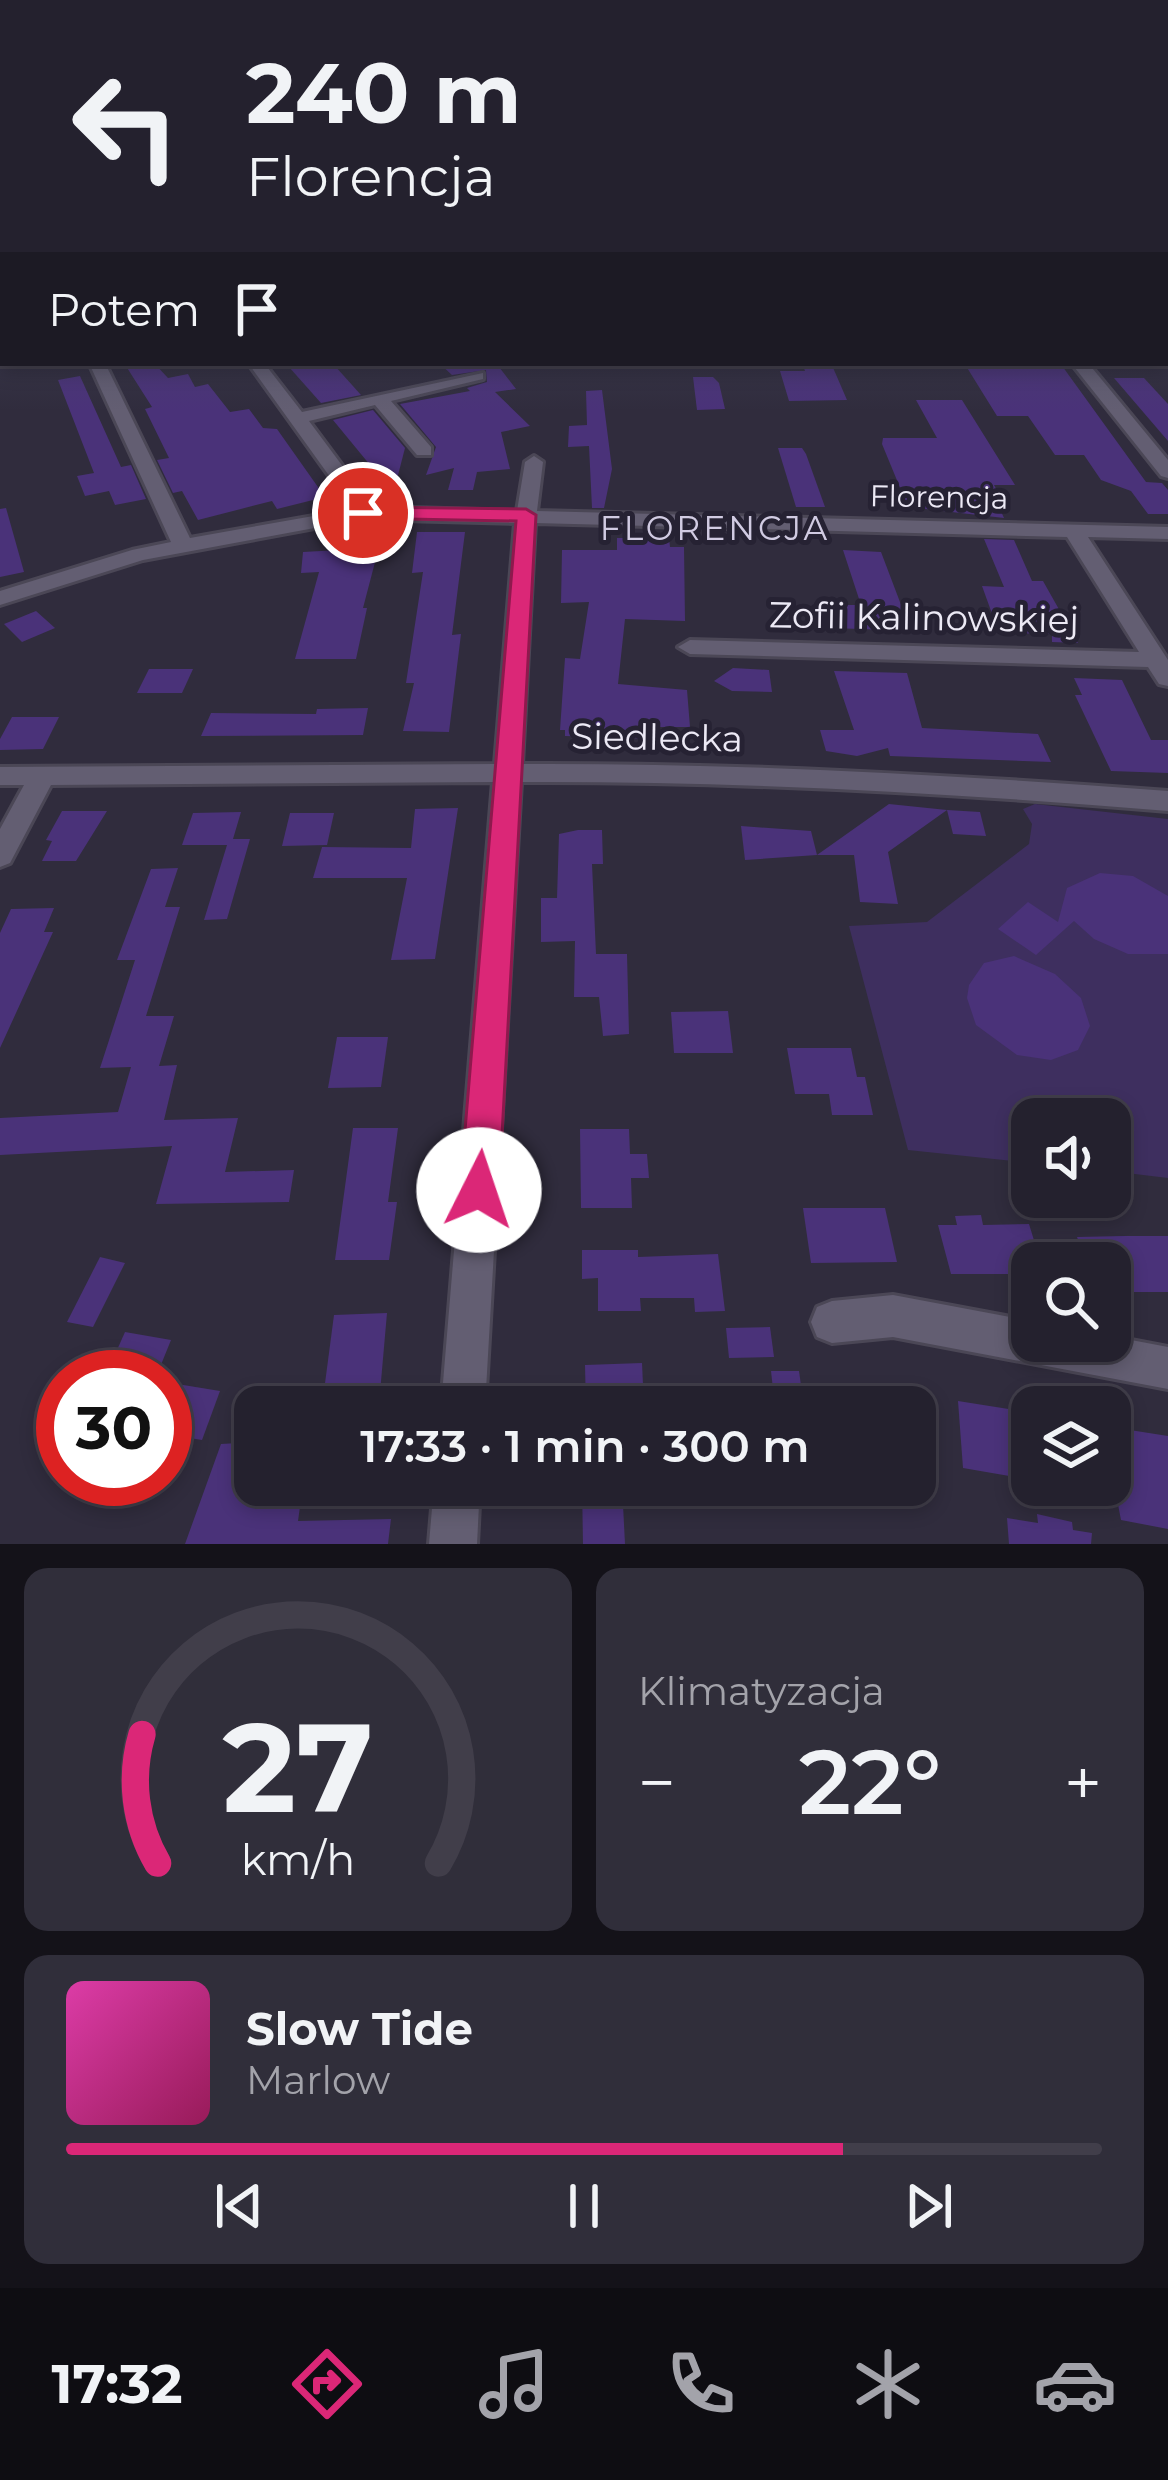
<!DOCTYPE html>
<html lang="pl">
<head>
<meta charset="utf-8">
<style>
	:root { --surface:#24212e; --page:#302e3a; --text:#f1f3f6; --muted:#a3a3aa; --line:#413e4a; --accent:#db2777 }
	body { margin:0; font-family:Montserrat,sans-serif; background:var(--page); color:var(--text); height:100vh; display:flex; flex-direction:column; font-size:45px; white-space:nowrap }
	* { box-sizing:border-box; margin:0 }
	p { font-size:39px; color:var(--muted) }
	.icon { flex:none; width:66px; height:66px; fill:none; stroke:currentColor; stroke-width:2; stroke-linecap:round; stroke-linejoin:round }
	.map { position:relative; height:1544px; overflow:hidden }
	.drawer { display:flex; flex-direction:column; gap:24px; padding:24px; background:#141219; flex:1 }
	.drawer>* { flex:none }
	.top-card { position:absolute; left:0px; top:0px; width:1170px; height:366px; box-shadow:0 6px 18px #0003,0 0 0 3px var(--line); background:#24212e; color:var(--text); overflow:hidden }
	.buttons { position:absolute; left:1011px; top:1098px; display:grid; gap:24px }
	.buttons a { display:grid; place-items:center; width:120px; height:120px; border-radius:24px; background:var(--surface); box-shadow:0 6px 18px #0003,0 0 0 3px var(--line); font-size:60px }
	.speed { position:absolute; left:36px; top:1350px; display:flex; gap:24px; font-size:60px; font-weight:700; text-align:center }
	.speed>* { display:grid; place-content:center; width:156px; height:156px; border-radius:50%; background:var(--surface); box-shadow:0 6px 18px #0003,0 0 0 3px var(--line); line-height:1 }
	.speed .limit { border:18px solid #d22; background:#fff; color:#111 }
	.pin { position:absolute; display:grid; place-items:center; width:102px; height:102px; color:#fff; margin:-51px; border:6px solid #fff; border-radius:50%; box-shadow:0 3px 12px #0007 }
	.me { position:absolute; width:132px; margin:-66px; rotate:4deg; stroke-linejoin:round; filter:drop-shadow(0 0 9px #0008) }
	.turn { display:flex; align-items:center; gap:42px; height:252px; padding:0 48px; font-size:54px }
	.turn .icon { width:156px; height:156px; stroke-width:2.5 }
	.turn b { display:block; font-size:84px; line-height:102px }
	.then { display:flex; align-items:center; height:114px; padding:0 48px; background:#0003; gap:24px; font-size:45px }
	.big { font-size:90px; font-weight:600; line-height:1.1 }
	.drawer .card { flex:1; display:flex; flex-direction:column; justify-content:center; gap:18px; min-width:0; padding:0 42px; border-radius:24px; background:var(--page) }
	.drawer .dial { align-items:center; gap:0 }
	.dial svg { height:312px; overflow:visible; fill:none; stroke:var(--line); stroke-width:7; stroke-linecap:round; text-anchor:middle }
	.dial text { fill:var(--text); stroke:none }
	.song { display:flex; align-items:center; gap:36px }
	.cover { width:144px; height:144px; border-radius:18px; background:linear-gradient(135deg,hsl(320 70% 55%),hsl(330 70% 35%)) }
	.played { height:12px; border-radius:6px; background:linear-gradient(90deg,var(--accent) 75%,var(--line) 75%) }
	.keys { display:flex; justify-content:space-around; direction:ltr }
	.heat { display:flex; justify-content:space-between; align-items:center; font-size:66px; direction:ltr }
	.drawer .tiles { flex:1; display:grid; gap:24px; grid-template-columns:1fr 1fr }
	.card:last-child { grid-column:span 2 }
	.trip { position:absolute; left:234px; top:1386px; width:702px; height:120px; border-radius:24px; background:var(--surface); box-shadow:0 6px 18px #0003,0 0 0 3px var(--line); font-weight:600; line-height:120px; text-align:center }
	.tab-bar { display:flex; height:192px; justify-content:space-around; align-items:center; background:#0e0d12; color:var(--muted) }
	.tab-bar .icon { width:84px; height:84px }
	.tab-bar .selected { color:var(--accent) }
	.tab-bar b { font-size:54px; color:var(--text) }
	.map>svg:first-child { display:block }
	.green { fill:#3e2f5f }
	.building { fill:#4a3279 }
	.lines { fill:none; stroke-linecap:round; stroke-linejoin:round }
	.minor-casing { stroke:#4b4756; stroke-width:6 }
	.minor { fill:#635e72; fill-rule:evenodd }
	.route { fill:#db2777; stroke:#8e194d; stroke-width:3 }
	.labels { text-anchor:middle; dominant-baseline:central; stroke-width:10; stroke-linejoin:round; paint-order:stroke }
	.far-street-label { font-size:30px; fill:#ece9f5; stroke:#262233 }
	.far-neighbourhood-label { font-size:33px; letter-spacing:3px; fill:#d1cbe2; stroke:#262233 }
	.street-label { font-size:36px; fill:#ece9f5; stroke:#262233 }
</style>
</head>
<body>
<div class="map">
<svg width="1168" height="1544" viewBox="0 0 1168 1544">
	<rect width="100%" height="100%" fill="#302c3d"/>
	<!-- green -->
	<polygon class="green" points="1035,804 1168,819 1168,1178 1110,1171 1110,1119 1032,1119 1032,1163 908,1150 849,926 927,922 1029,844 1032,824 1023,809"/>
	<!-- building -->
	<g class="building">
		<polygon points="124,363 154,363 168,378 188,374 195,387 208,384 230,412 249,409 263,428 277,429 325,497 277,509 272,501 198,520 182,491 173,493 157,460 169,458 145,409 152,407"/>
		<polygon points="311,363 335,366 361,395 321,403 289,367"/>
		<polygon points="439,363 496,363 516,389 495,392 530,426 501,432 510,469 477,472 473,490 448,490 454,468 426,475 436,447 400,404 470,391 467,388 487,382 486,370 452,375"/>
		<polygon points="802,363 831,363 847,400 789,401 780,371 805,371"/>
		<polygon points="1030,363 1060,363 1146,482 1162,483 1168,490 1168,514 1148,514 1131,491 1101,480 1084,455 1055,455 1028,416 997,416 966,366 1032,366"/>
		<polygon points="80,376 121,467 131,465 146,499 115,505 109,491 85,496 77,476 94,473 58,380"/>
		<polygon points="693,377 713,377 719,383 725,409 697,410"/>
		<polygon points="1114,378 1144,378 1168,404 1168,441"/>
		<polygon points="602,390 612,469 604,508 592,508 589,446 568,447 569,426 587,425 586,391"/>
		<polygon points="916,400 962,400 1015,485 994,485 1007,509 1000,509 1004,518 908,507 882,444 883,438 937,438"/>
		<polygon points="373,410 405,448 397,479 384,482 333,420"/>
		<polygon points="778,448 802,448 806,454 825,507 796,507"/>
		<polygon points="6,508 24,572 0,577 0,509"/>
		<polygon points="366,524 385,524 363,608 367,608 356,659 295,659 319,572 301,573 303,552 357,549"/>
		<polygon points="417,532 465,532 452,635 461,634 449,732 403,731 414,683 406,683 423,572 412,573"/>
		<polygon points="617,538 669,538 670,547 684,547 685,621 625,619 618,684 687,690 690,727 658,727 659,739 565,736 565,730 560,730 565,658 580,659 589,602 561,603 562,550 617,550"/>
		<polygon points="984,539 1014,540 1032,581 1043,581 1078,643 1052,642 1052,634 999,633 982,586 1004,587"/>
		<polygon points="843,550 881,552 903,610 917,610 924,631 829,628 824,605 861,605"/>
		<polygon points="36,611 55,628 22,642 4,624"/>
		<polygon points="733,668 769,670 772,692 732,691 714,681"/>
		<polygon points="149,669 193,669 182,693 137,693"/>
		<polygon points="834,671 907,673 922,728 1038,734 1051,762 890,756 888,748 857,756 826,751 820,730 854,730"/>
		<polygon points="1074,678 1122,680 1151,740 1168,740 1168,773 1111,771 1075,695 1082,695"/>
		<polygon points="368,708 363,735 201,736 211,713 316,714 317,709"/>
		<polygon points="12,717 59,717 43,749 0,750 0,739"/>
		<polygon points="889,804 947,810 888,852 898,904 860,902 854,855 817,855"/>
		<polygon points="458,808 435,959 391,960 407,878 313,878 322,847 411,848 415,809"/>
		<polygon points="947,810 980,812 986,836 953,834"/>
		<polygon points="62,811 107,811 76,861 42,861 52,841 46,840"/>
		<polygon points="241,812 233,839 250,839 227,919 204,920 227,845 182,845 193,813"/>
		<polygon points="290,813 334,813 327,845 282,846"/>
		<polygon points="741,826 811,831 817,855 745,860"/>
		<polygon points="578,830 602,830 603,864 592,864 596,954 627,954 629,1034 603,1036 599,997 574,997 575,941 541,942 541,898 557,898 559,834"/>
		<polygon points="178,868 165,907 180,907 146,1016 174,1016 159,1066 177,1065 164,1120 238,1118 225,1172 294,1170 289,1202 156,1204 172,1146 0,1155 0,1118 118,1112 131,1067 100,1068 135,960 117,960 151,869"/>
		<polygon points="1100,873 1133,876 1168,896 1168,954 1128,954 1094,939 1074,921 1036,955 998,929 1028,902 1058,922 1067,888"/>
		<polygon points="54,908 44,932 53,932 0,1048 0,933 11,909"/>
		<polygon points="1014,956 1055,974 1081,998 1090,1026 1078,1050 1051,1060 1017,1055 976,1025 967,998 969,985 984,963"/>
		<polygon points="728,1011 733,1053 674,1053 671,1012"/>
		<polygon points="337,1037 388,1037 381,1087 328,1088"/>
		<polygon points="787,1048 851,1048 857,1077 865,1077 873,1115 832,1115 829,1094 795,1094"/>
		<polygon points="353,1128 398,1128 388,1202 397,1202 389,1260 335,1260"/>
		<polygon points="580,1129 629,1129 630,1154 647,1154 649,1178 631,1178 632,1208 581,1208"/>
		<polygon points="803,1208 885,1208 897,1262 811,1263"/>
		<polygon points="981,1215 983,1225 1029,1224 1041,1263 1032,1263 1032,1274 951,1274 938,1225 957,1225 955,1216"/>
		<polygon points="1124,1236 1168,1236 1168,1292 1110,1292 1110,1263 1086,1263 1077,1237"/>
		<polygon points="582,1250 638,1250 638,1257 718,1254 725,1311 695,1312 694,1298 640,1298 641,1311 598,1311 598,1278 582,1279"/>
		<polygon points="100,1257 125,1263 93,1327 67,1322"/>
		<polygon points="387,1313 379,1404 322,1406 334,1315"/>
		<polygon points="770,1327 774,1357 729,1358 726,1328"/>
		<polygon points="125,1332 171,1340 156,1377 105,1377"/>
		<polygon points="642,1363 644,1407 586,1407 585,1365"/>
		<polygon points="771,1371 799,1371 804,1407 775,1407"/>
		<polygon points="165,1382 220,1391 202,1440 165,1434"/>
		<polygon points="958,1401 1028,1412 1032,1480 963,1468"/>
		<polygon points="1117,1428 1168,1436 1168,1529 1121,1520 1110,1463 1110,1431 1117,1432"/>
		<polygon points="255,1442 255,1485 303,1485 298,1521 391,1519 388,1544 185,1544 221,1444"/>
		<polygon points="582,1485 622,1485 625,1544 583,1544"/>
		<polygon points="1037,1514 1072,1522 1073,1530 1092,1533 1091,1544 1009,1544 1007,1518 1038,1523"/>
	</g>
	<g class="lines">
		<defs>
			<g id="minor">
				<rect x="0" y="201" width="3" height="8"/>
				<rect x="1167" y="227" width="1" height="8"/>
				<rect x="0" y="289" width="3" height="8"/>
				<path d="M89 363H105L190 538 353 509 248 363H264L302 412 483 373V379L391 401 431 447V455H417L375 405 309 421 373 507 517 511 525 462 534 456 543 462 537 511 1168 527V539L1088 537 1168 660V686L1159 684 1148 667 690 654 678 647 690 640 1139 652 1067 537 535 523 522 764C738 763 953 775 1168 791V811C952 793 737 781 521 782L485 1407H441L493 782 51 785 10 863 0 867V829L24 785H0V767L495 764 515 523 363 519 143 560 0 605V591L132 550 171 542Z"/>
				<polygon points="1071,363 1088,363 1168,460 1168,478 1161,476"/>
				<polygon points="893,1295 1032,1321 1032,1341 1110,1341 1110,1336 1168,1347 1168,1389 893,1337 832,1343 817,1337 811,1322 817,1307 832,1301"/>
				<polygon points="434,1485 480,1485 477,1544 429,1544"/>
			</g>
		</defs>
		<!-- minor casing -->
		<use href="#minor" class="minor-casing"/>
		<!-- minor -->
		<use href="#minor" class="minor"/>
	</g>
	<!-- sky -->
	<linearGradient id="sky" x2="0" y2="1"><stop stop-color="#1a1822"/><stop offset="0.47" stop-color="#484b62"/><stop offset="1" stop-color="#484b62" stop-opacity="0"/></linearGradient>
	<rect width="1168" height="411" fill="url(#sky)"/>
	<!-- route -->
	<polygon class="route" points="363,507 526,509 536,515 499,1190 493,1203 479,1208 466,1203 460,1190 516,521 356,518 353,513"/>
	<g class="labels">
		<!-- far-street labels -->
		<g class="far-street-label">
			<text transform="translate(939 497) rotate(1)">Florencja</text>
		</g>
		<!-- far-neighbourhood labels -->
		<g class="far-neighbourhood-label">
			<text x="715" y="528">FLORENCJA</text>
		</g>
		<!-- street labels -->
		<g class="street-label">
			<text transform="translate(924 617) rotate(1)">Zofii Kalinowskiej</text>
			<text transform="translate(657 737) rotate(1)">Siedlecka</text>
		</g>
	</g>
</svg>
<div class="buttons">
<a><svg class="icon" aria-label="sound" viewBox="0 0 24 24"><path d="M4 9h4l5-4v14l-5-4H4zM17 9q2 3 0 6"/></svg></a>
<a><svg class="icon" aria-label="search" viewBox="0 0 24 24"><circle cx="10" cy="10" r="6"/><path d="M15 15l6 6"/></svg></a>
<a><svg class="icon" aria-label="layers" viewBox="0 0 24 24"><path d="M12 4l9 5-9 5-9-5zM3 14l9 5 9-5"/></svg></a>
</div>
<div class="speed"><div class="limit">30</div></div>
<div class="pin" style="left:363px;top:513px;background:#d93025"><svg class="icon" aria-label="arrive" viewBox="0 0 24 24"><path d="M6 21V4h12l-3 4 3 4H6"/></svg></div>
<svg class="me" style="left:479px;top:1190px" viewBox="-20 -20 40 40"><circle r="19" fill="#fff"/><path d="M0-13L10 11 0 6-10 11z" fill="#db2777"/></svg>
<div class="trip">17:33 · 1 min · 300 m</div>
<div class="top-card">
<div class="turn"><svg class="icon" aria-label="left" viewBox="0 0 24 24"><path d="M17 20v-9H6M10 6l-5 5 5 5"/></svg><div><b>240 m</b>Florencja</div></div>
<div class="then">Potem<svg class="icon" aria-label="arrive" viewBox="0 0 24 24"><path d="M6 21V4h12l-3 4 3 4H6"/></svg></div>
</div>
</div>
<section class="drawer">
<div class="tiles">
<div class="card dial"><svg viewBox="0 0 100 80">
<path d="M14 69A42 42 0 1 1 86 69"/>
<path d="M14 69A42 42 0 0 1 10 36" stroke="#db2777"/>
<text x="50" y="56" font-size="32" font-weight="700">27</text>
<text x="50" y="72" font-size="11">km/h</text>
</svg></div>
<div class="card"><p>Klimatyzacja</p>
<div class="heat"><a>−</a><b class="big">22°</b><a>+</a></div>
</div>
<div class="card">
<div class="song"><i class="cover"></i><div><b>Slow Tide</b><p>Marlow</p></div></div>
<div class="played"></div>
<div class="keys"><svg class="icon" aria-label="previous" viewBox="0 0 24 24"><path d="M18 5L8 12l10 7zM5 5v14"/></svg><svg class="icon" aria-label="pause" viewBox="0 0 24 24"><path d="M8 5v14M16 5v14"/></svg><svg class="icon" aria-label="next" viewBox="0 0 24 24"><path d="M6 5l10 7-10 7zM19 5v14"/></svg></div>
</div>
</div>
</section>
<nav class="tab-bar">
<b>17:32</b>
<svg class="icon selected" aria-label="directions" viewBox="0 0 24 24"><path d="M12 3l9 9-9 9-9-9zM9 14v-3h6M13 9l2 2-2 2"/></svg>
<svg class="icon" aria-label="music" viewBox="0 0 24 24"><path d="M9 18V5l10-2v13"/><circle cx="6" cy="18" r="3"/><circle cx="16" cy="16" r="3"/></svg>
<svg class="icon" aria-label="phone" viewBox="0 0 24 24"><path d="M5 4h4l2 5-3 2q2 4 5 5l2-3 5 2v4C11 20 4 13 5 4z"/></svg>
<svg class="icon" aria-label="climate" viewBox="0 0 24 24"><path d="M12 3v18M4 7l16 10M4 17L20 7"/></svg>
<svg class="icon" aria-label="car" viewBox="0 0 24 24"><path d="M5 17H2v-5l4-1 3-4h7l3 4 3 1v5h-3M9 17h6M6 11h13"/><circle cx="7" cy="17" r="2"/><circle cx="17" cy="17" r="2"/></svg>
</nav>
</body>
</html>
